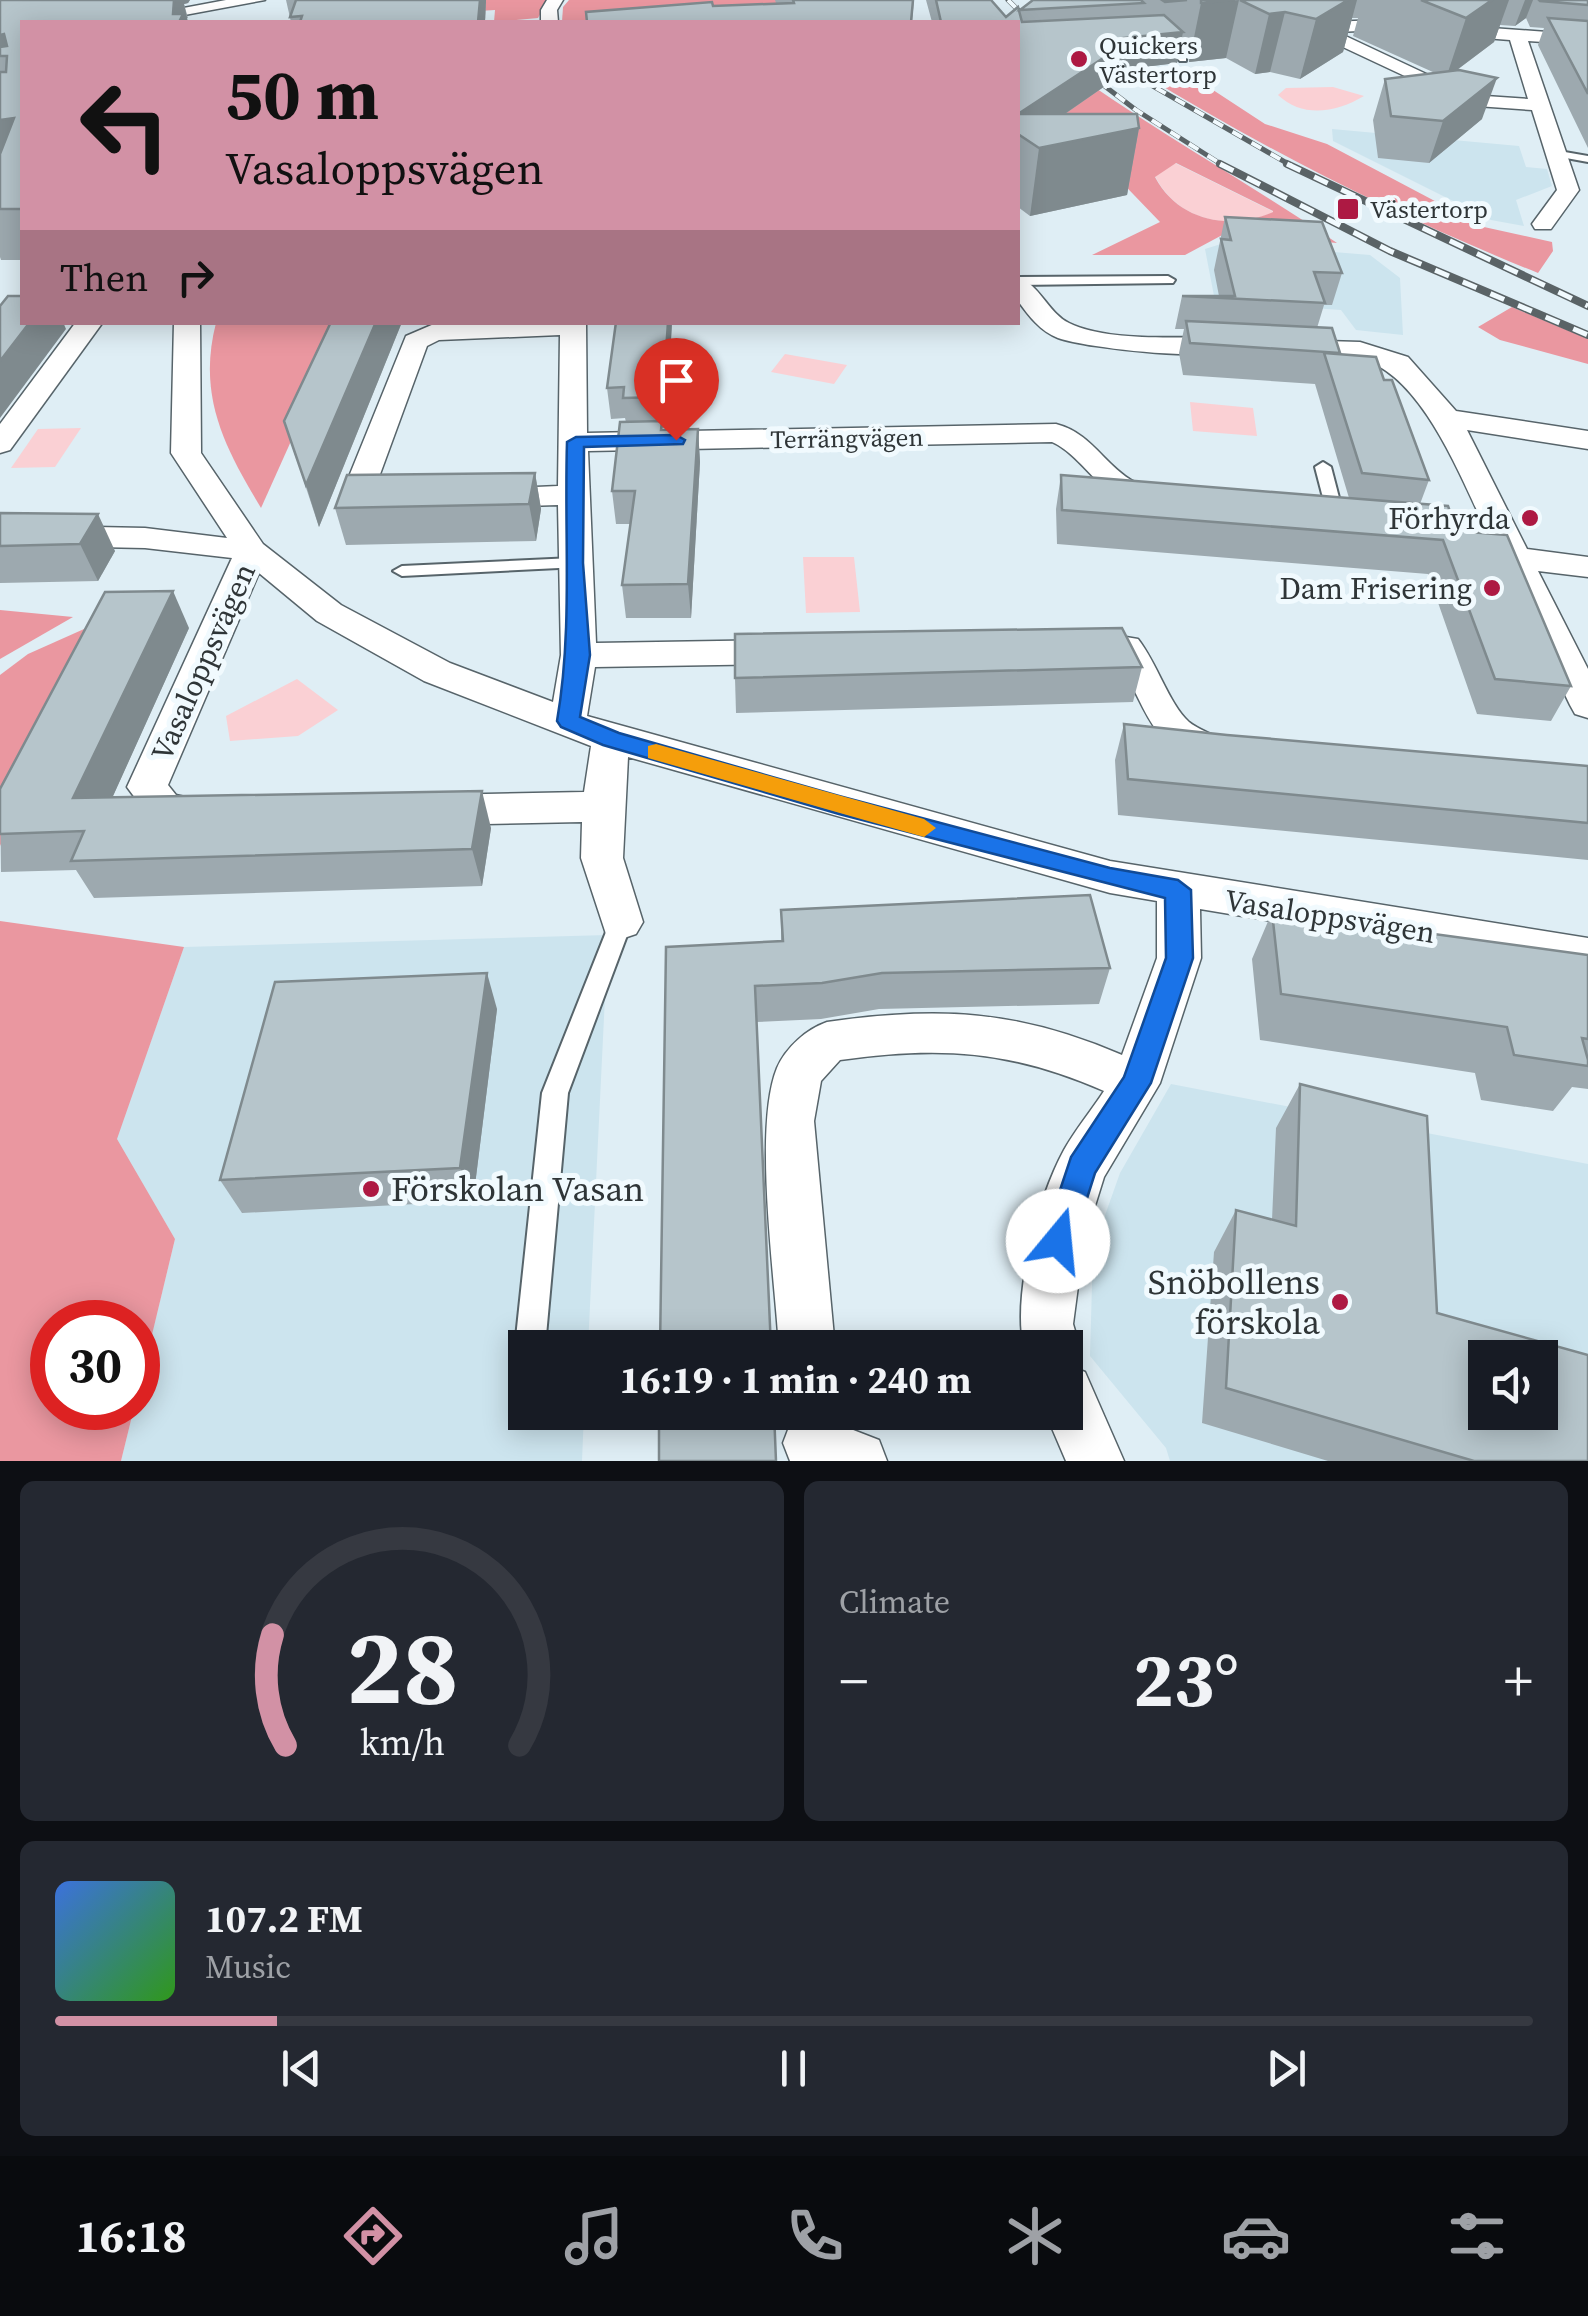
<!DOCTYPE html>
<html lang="en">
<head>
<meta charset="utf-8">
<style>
	:root { --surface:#171b24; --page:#242831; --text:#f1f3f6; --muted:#9ea1a6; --line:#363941; --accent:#d291a5 }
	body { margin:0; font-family:"Source Serif 4",serif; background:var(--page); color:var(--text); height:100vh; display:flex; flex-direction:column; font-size:38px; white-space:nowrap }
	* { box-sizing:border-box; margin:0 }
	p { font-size:32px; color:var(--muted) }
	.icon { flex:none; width:55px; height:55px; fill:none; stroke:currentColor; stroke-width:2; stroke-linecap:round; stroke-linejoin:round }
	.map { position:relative; height:1461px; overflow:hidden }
	.side { display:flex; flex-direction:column; gap:20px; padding:20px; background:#0d0f14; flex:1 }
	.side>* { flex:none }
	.hud { position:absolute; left:20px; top:20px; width:1000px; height:305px; border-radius:0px; box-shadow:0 5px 25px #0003; background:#d291a5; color:#111; overflow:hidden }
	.fabs { position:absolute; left:1468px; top:1340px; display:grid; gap:20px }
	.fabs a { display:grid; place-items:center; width:90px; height:90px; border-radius:0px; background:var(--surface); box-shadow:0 5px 25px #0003; font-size:50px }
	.speed { position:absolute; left:30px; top:1300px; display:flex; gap:20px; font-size:50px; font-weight:700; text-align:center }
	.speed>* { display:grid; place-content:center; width:130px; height:130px; border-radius:50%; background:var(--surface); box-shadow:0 5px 25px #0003; line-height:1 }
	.speed .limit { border:15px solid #d22; background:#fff; color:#111 }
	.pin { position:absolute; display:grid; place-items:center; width:85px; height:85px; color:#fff; margin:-102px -42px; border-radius:50% 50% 50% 0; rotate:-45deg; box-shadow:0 0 10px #0007 }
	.pin .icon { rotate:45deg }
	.me { position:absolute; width:110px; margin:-55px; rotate:17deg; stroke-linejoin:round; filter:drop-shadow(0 0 8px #0008) }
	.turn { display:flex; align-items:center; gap:35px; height:210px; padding:0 40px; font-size:45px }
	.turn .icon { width:130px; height:130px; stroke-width:2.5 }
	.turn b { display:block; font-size:70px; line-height:85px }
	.then { display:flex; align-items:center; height:95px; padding:0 40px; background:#0003; gap:20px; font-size:38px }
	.big { font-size:75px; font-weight:700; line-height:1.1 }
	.side .tile { flex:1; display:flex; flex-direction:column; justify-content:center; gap:15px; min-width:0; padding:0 35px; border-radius:15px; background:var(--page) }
	.side .dial { align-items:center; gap:0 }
	.dial svg { height:260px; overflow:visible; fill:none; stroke:var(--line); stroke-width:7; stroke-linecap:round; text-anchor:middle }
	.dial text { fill:var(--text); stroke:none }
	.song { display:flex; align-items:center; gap:30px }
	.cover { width:120px; height:120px; border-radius:15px; background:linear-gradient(135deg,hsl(220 70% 55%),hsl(110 70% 35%)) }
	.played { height:10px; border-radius:5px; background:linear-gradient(90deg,var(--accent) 15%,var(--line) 15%) }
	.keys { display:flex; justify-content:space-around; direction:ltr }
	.heat { display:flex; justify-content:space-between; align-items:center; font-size:55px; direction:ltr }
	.side .tiles { flex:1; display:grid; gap:20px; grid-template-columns:1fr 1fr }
	.tile:last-child { grid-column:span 2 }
	.trip { position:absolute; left:508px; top:1330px; width:575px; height:100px; border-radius:0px; background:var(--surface); box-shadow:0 5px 25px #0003; font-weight:700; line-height:100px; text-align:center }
	.tabs { display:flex; height:160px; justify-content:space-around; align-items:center; background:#090b0e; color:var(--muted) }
	.tabs .icon { width:70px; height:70px }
	.tabs .active { color:var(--accent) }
	.tabs b { font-size:45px; color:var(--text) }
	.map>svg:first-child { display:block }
	.built { fill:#cce4ee; fill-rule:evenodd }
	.green { fill:#fad0d4 }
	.forest { fill:#ea97a0; fill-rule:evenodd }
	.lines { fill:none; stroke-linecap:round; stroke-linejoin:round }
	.service-casing { stroke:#57646a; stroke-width:4 }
	.minor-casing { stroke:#57646a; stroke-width:3 }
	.service { fill:#fff; fill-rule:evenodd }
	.minor { fill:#fff; fill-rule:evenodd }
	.rail-far1-casing { stroke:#5a6366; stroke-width:5 }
	.rail-casing { stroke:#5a6366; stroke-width:8 }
	.rail-far1 { stroke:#f1fafe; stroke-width:4; stroke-dasharray:11; stroke-linecap:butt }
	.rail { stroke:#f1fafe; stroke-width:5; stroke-dasharray:15; stroke-linecap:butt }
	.wall { fill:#9da9af }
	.shaded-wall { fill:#7f8a8e }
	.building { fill:#b6c5cb; stroke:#7f8a8e; stroke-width:2.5; fill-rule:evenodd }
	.route { fill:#1a73e8; stroke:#114b97; stroke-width:2.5 }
	.slow { fill:#f59e0b }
	.poi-dot { fill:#ad1943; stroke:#f1fafe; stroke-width:4 }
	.labels { text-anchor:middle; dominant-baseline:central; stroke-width:10; stroke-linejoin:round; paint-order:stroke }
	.far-poi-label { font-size:25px; fill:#2f3537; stroke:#f1fafe; text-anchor:start }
	.far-street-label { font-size:25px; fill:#2f3537; stroke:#f1fafe }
	.poi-label { font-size:30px; fill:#2f3537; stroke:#f1fafe; text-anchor:end }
	.street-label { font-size:30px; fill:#2f3537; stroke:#f1fafe }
	.near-poi-label { font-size:35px; fill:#2f3537; stroke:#f1fafe; text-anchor:start }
</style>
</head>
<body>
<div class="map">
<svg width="1588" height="1461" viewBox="0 0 1588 1461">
	<rect width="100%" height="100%" fill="#dfeef5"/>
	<!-- built -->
	<g class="built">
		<polygon points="1332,129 1519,146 1526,167 1547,169 1552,186 1516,200 1524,226 1491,220 1333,141"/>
		<polygon points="1224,243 1370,255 1400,278 1403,335 1356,330 1341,310 1215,301 1205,249"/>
		<polygon points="608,935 588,1347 525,1348 525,1412 584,1413 582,1461 121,1461 175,1239 116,1140 184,947"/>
		<path d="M1171 1084 1588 1164V1461H1170L1166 1448 1090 1356 1093 1249 1120 1173ZM1485 1358H1540V1412H1485Z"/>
	</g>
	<!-- green -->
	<g class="green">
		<path d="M1333 87 1364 96C1337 112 1303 119 1278 95L1286 88Z"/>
		<path d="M1175 163 1274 212C1230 231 1178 222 1155 176Z"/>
		<polygon points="785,354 847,365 834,384 771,372"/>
		<polygon points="1190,402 1253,408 1257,436 1193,431"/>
		<polygon points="81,428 55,467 11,468 38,429"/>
		<polygon points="854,557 860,612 806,613 803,557"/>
		<polygon points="297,679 338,710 298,736 230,741 226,716"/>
	</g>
	<!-- forest -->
	<g class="forest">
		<polygon points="375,0 548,0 538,18 494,22 495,10 379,17"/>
		<polygon points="569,0 894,0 758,22 562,22 563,7"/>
		<path d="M1064 66C1152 129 1247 182 1337 243L1226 233 1185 255H1092L1160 222 1108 168 1018 90ZM1176 163 1273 211V212C1230 231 1178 221 1155 177Z"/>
		<path d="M1165 71 1210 88 1265 124 1327 144 1484 227 1552 242 1553 251 1538 273C1401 218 1267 151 1141 73Z"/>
		<polygon points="1512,307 1588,339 1588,364 1500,340 1478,327"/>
		<path d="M216 323H344L261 508C225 448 197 396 216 323Z"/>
		<polygon points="0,610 73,617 0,659"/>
		<polygon points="102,621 0,846 0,675 28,654"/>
		<polygon points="0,921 184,947 117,1139 175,1239 138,1393 138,1322 52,1322 52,1408 134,1408 121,1461 0,1461"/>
	</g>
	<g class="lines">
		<defs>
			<g id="service">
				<polygon points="1127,0 1135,0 1135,11 1186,57 1186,61 1180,61 1128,14"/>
				<polygon points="1559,151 1588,156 1588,162 1555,156 1555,152"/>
				<polygon points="1168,276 1175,280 1173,283 1018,285 1018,277"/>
				<polygon points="1323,462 1331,467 1343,513 1341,517 1329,517 1327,513 1315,467"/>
				<polygon points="573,558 579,559 582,563 579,567 402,576 393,571 402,566"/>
				<polygon points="621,913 629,915 632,922 568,1093 545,1347 525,1348 525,1360 520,1357 515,1347 542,1093 610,922 613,915"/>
			</g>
			<g id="minor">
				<polygon points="226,0 265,0 147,22 109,22"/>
				<polygon points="547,0 563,0 557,10 558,22 541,22 541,10"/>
				<path d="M1381 20 1588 35V45L1528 41 1579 190 1551 229H1535L1532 224 1557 190 1532 110 1434 103 1431 99 1441 93 1313 33 1291 28 1300 23ZM1381 30 1510 40 1528 99 1471 95 1337 32Z"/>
				<path d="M1018 278C1039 283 1048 313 1069 323 1110 343 1186 336 1232 337L1245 345C1228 365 1085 348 1058 338 1040 331 1029 316 1018 301Z"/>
				<polygon points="76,322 103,322 10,450 0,453 0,424"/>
				<path d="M174 322H200L201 453 263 544 341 605 450 663 553 702 561 655 558 505 488 507 473 498 488 489 558 486 560 335 439 340 427 346 379 477 393 492 409 494 413 501 409 508C380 515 365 502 348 479L406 336 434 324 586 322 587 433 1056 424C1091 433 1103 463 1131 480 1143 487 1158 488 1165 499L1161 506C1109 518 1090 459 1052 442L588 451 596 643 787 640 799 644 805 652 799 660 787 664 595 667 587 716 1110 861 1588 938V974L1200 909 1201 958 1160 1083 1104 1177 1084 1241 1073 1324 1080 1348 1072 1367 1085 1372 1124 1461H1066L1045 1412H1065V1348H1024C1012 1295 1038 1198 1064 1150 1075 1130 1091 1111 1104 1091 1011 1050 939 1046 840 1060L821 1081 814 1121 835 1348H779C775 1278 753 1127 777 1068 786 1047 807 1029 827 1022 939 1006 1018 1010 1122 1055L1157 958V901L1110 893 628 757 623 858 643 922 636 934 621 939 606 934 581 858 582 822 437 825 423 821 417 810 423 799 437 795 584 792 591 746 424 681 317 621 259 573 168 785 176 795 216 804 222 815 216 826 202 830 150 818 127 787 232 558 145 548 0 545V525L145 528 227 538 171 453Z"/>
				<path d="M1292 340 1360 342 1408 357 1456 411 1588 431V449L1467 430 1527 549 1588 557V577L1538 571 1588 669V718L1575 714 1570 705 1492 543 1408 535 1392 526 1408 517 1483 523C1458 471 1420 374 1361 359 1336 353 1308 360 1283 354L1279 348Z"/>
				<path d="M1102 633 1138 639C1157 663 1169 704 1189 722 1204 734 1225 736 1235 753L1229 763C1214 767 1206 764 1191 758 1145 737 1143 695 1115 658L1090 653 1084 645 1090 637Z"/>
				<polygon points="812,1414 879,1440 887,1461 790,1461 783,1443 791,1422"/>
			</g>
		</defs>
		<!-- service casing -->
		<use href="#service" class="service-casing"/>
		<!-- minor casing -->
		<use href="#minor" class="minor-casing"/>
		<!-- service -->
		<use href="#service" class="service"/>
		<!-- minor -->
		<use href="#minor" class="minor"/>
		<defs>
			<g id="rail-far1">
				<polyline points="1008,0 1036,28"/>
				<polyline points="1099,55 1292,166"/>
				<polyline points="1081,68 1136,110 1224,166"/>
			</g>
			<g id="rail">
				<polyline points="1220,164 1390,251 1588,335"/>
				<polyline points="1287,164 1588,306"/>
			</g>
		</defs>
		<!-- rail-far1 casing -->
		<use href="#rail-far1" class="rail-far1-casing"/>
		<!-- rail casing -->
		<use href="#rail" class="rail-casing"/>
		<!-- rail-far1 -->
		<use href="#rail-far1" class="rail-far1"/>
		<!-- rail -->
		<use href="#rail" class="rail"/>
	</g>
	<!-- wall -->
	<g class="wall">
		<polygon points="0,0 190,0 188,3 184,4 188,18 22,22 22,260 1,260 0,257"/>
		<polygon points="286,0 486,0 485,22 291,22"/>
		<polygon points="775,0 914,0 912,22 587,22 713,6 776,3"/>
		<polygon points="926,0 991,0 1006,17 1020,14 1020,10 1033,0 1588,0 1588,148 1538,45 1544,28 1530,27 1526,18 1515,26 1500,25 1494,42 1457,70 1482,119 1429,163 1378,158 1373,120 1385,79 1435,73 1353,36 1358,18 1352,18 1343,52 1300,79 1270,72 1255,74 1226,58 1189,62 1188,54 1180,47 1177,63 1119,70 1118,77 1065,114 1139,128 1127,195 1030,216 1018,207 1018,22 932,22"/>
		<polygon points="1225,217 1342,273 1332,305 1324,305 1317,328 1340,353 1340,354 1384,380 1429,480 1420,504 1457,531 1571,686 1551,721 1477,714 1428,574 1057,544 1056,509 1061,475 1349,498 1315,384 1183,375 1179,353 1184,329 1175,329 1182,296 1219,296 1214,270"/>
		<polygon points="331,322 402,322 319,527 284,421"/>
		<polygon points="616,322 672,322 666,428 662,428 662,430 698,429 700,462 691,618 626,618 622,585 631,524 616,524 612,491 626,422 625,418 611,419 607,388"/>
		<polygon points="535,473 541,509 536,541 346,545 335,508"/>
		<polygon points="0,513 115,551 98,581 0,583"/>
		<polygon points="189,628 112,798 491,828 482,886 94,898 76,870 1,872 0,789"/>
		<polygon points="1142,667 1133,702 736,713 735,678"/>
		<polygon points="1124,724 1227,735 1588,766 1588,860 1118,815 1115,760"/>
		<polygon points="781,910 1110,968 1099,1004 879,1009 821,1019 756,1022 666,947 781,941"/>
		<polygon points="1272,912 1588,955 1588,1089 1572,1087 1553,1111 1481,1100 1475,1073 1260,1040 1252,959"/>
		<polygon points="497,1009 473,1201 242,1213 220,1180"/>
		<polygon points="1300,1084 1437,1313 1588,1461 1328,1461 1202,1423 1214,1252 1236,1210 1272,1220 1276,1128"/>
	</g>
	<!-- shaded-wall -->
	<g class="shaded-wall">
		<polygon points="98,0 190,0 188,3 184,4 188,22 176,22"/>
		<polygon points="480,0 486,0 485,22 478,22"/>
		<polygon points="1239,0 1226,58 1189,62 1201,3"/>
		<polygon points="1348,0 1357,0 1343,52 1300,79 1316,19"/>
		<polygon points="1492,0 1509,0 1494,42 1446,78 1466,18"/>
		<polygon points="1525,0 1533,0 1526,18 1515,26"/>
		<polygon points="1285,12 1270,72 1255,74 1269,14"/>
		<polygon points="1183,32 1177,63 1119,70 1118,77 1027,140 1018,115 1113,39"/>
		<polygon points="4,34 22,78 7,56 0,56 0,35"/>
		<polygon points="1497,78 1482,119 1429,163 1443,121"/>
		<polygon points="14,118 0,169 0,120"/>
		<polygon points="1139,128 1127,195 1030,216 1039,148"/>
		<polygon points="30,322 63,322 66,329 0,418 0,361"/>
		<polygon points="376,322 402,322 319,527 306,485"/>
		<polygon points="668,322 672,322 666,428 663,397"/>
		<polygon points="698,429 700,462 691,618 688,584"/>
		<polygon points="535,473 541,509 536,541 529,504"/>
		<polygon points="98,514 115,551 98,581 80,544"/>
		<polygon points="173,591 189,628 95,836 73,798"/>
		<polygon points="482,791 491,828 482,886 472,849"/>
		<polygon points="487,973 497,1009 473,1201 460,1168"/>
	</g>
	<!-- building -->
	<g class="building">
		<polygon points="0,0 174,0 173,14 183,14 179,22 22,22 22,209 0,209 0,154 14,118 0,120 0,72 6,72 7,56 0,56 0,47 7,46 4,34 0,35"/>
		<polygon points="296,0 480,0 478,22 300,22 302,16 290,17"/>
		<polygon points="793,0 913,0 911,22 587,22 586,12 712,2 713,6 794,3"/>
		<polygon points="936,0 991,0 1006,17 1018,7 1022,22 1164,15 1183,32 1113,39 1123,45 1018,114 1018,22 941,22"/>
		<polygon points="1033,0 1141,0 1144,3 1020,10"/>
		<polygon points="1162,0 1187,0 1165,2"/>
		<polygon points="1201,0 1235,0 1201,3"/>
		<polygon points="1240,0 1348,0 1316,19 1285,12 1269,14"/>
		<polygon points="1421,0 1492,0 1466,18"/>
		<polygon points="1539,0 1588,0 1588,5 1540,1"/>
		<polygon points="1548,18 1588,21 1588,94"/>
		<polygon points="1459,70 1497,78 1443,121 1391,116 1385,79"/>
		<polygon points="1018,114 1137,114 1139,128 1039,148 1018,134"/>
		<polygon points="1225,217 1322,222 1342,273 1314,272 1325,303 1182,296 1235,296 1221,239 1231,240"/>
		<polygon points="8,296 22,296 22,322 30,322 0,361 0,306"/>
		<polygon points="1186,321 1332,328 1340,353 1190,343"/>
		<polygon points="331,322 376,322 306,485 284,421"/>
		<polygon points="616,322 668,322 663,397 623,398 624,387 607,388"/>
		<polygon points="1324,353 1376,357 1384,380 1392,380 1429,480 1362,473"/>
		<polygon points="662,421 661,430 698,429 688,584 622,585 635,491 612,491 620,422"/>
		<polygon points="535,473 529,504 335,508 347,475"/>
		<polygon points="1061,475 1448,506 1457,531 1507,535 1571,686 1495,679 1443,540 1062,510"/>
		<polygon points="0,513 98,514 80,544 0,546"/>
		<polygon points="173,591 73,798 482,791 472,849 71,861 84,831 0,834 0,789 105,592"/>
		<polygon points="1122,628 1142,667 735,678 735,634"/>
		<polygon points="1124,724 1227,735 1588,766 1588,823 1128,779"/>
		<polygon points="1090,895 1110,968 882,973 822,983 755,986 771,1348 660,1348 666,947 783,941 781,910"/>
		<polygon points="1272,912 1588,955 1588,1039 1582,1038 1588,1060 1588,1066 1514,1055 1507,1027 1281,994"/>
		<polygon points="487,973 460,1168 220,1180 275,982"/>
		<path d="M1300 1084 1427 1116 1437 1313 1588 1355V1461H1474L1226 1388 1236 1210 1296 1226ZM1485 1358H1540V1412H1485Z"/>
		<polygon points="659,1412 774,1412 776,1461 659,1461"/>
	</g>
	<!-- route -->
	<path class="route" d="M676 435 685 440 683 444 584 447 583 563 590 655 580 717 619 733 839 796 1110 868 1178 880 1191 890 1193 958 1151 1083 1095 1173 1070 1252 1058 1256 1047 1252 1043 1241 1071 1157 1124 1077 1166 958 1165 898 839 814 603 745 561 727 557 721C573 629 564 535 567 442L576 437Z"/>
	<!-- slow -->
	<polygon class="slow" points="656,744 924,819 936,828 924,837 648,758 648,746"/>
	<!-- markers -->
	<g class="poi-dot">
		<circle cx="1079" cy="59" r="10"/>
		<rect x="1336" y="197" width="24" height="24" rx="5"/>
		<circle cx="1530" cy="518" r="10"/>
		<circle cx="1492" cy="588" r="10"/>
		<circle cx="371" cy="1189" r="10"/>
		<circle cx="1340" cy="1302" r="10"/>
	</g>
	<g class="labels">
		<!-- far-poi labels -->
		<g class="far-poi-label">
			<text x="1099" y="45">Quickers<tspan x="1099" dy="29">Västertorp</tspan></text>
			<text x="1370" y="209">Västertorp</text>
		</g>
		<!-- far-street labels -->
		<g class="far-street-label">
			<text transform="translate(847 438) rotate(-1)">Terrängvägen</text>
		</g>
		<!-- poi labels -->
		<g class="poi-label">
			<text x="1510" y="518">Förhyrda</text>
			<text x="1472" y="588">Dam Frisering</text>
		</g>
		<!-- street labels -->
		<g class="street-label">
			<text transform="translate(203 662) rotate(-66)">Vasaloppsvägen</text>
			<text transform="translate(1330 916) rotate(9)">Vasaloppsvägen</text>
		</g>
		<!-- near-poi labels -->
		<g class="near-poi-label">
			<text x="391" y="1189">Förskolan Vasan</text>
			<text x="1320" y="1282" text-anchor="end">Snöbollens<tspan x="1320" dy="40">förskola</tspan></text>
		</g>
	</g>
</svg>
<div class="fabs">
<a><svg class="icon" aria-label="sound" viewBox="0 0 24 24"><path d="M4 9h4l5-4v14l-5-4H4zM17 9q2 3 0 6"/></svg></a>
</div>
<div class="speed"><div class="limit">30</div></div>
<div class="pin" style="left:676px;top:440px;background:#d93025"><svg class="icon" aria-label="arrive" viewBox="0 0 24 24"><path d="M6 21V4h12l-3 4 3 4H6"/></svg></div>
<svg class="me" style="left:1058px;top:1241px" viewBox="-20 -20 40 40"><circle r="19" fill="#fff"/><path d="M0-13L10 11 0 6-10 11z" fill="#1a73e8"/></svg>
<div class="trip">16:19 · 1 min · 240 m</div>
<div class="hud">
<div class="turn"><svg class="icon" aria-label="left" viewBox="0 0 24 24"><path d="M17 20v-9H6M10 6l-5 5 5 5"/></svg><div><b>50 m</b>Vasaloppsvägen</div></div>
<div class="then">Then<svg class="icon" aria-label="right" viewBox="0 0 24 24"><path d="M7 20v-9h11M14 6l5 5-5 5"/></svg></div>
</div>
</div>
<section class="side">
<div class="tiles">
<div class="tile dial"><svg viewBox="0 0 100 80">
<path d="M14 69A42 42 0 1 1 86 69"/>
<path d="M14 69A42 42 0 0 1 10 35" stroke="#d291a5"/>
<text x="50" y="56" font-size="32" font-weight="700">28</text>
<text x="50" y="72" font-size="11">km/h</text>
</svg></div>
<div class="tile"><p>Climate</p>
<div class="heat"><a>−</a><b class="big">23°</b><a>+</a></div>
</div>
<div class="tile">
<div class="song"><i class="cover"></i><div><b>107.2 FM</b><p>Music</p></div></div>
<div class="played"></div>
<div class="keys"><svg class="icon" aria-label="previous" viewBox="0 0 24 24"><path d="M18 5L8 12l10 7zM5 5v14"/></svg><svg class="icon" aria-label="pause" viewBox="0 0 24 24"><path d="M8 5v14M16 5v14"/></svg><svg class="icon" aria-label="next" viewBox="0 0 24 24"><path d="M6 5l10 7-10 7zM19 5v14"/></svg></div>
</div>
</div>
</section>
<nav class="tabs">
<b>16:18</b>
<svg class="icon active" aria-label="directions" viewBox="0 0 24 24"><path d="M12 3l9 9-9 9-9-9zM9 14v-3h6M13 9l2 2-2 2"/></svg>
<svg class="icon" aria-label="music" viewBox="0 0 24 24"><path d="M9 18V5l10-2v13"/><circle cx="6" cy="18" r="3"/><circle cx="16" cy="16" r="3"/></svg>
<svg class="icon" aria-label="phone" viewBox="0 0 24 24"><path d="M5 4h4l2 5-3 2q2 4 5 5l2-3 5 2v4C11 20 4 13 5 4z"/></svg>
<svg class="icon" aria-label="climate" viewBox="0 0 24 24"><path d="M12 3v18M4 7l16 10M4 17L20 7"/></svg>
<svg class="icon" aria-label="car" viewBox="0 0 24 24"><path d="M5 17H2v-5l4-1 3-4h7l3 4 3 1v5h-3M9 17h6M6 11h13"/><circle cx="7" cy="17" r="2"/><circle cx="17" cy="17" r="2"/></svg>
<svg class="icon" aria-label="filters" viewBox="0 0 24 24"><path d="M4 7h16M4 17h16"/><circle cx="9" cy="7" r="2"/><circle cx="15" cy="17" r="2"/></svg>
</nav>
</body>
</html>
